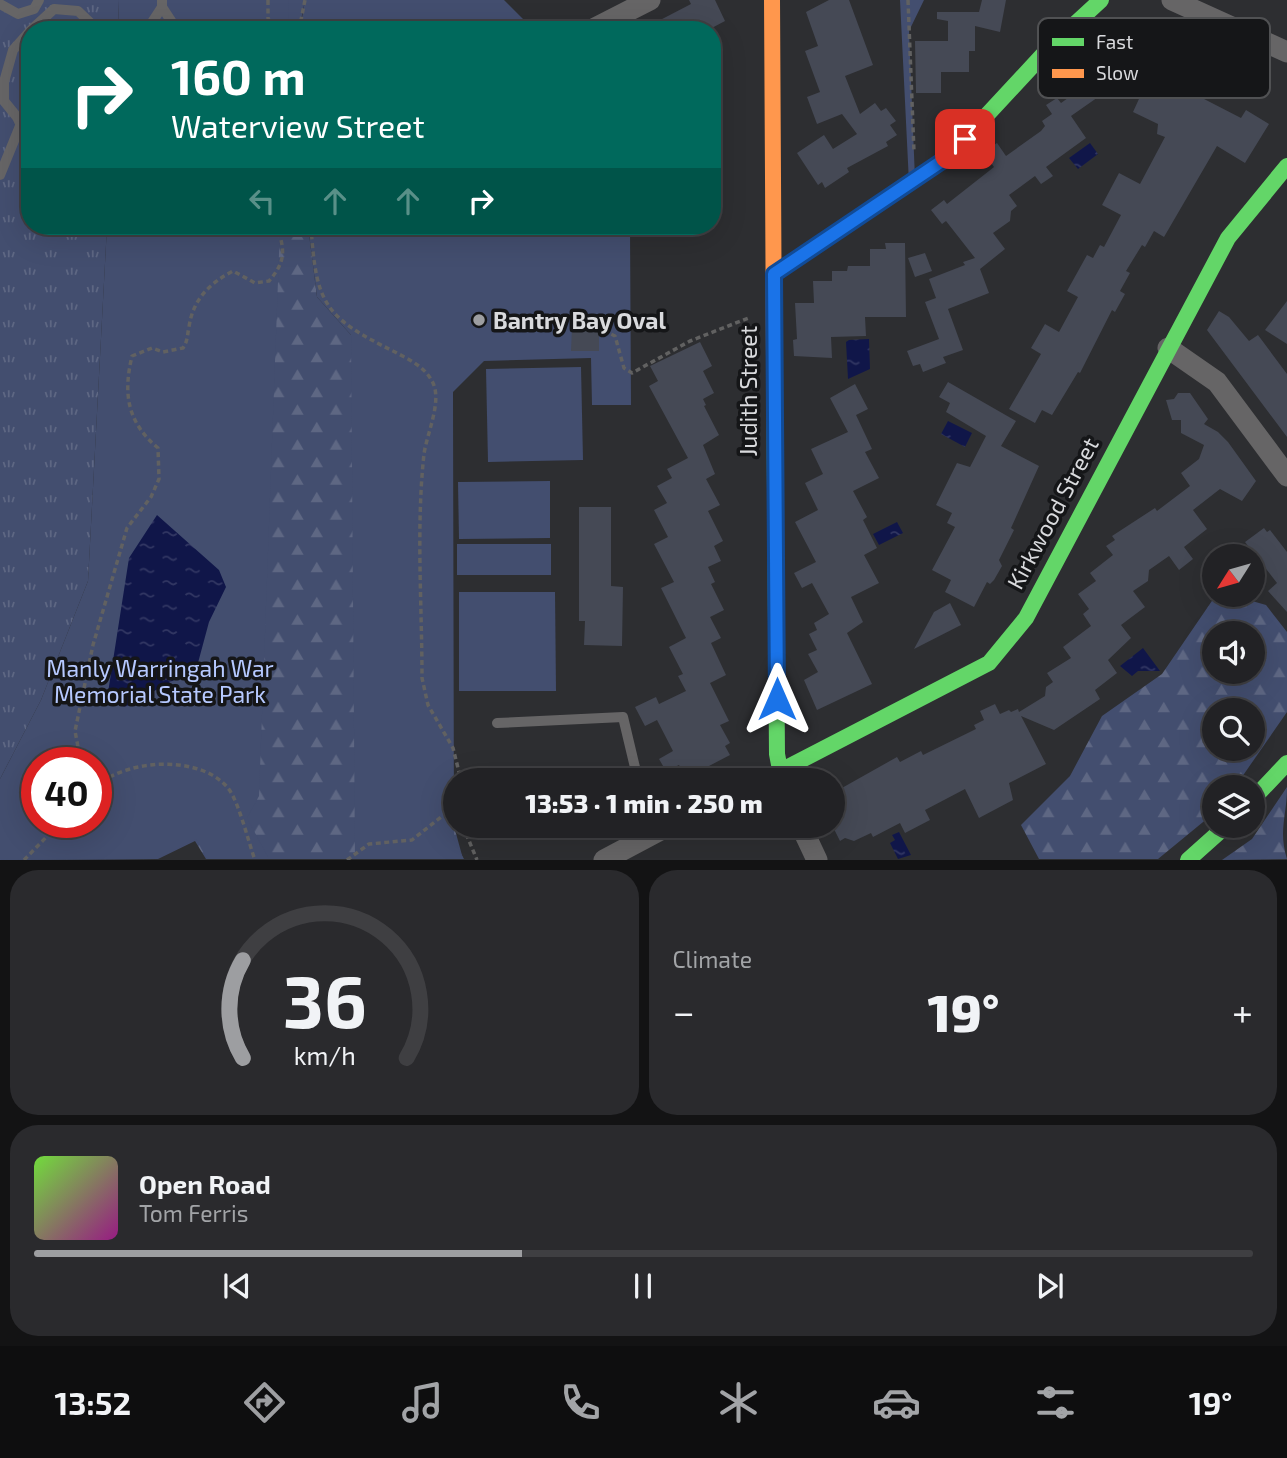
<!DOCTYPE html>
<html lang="en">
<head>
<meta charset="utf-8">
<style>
	:root { --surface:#222225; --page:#2a2a2d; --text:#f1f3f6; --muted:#a2a4a7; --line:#3f3f42; --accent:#9d9ea1 }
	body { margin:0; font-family:"Exo 2",sans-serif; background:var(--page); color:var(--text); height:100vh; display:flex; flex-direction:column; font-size:26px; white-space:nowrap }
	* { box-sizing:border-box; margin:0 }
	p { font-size:23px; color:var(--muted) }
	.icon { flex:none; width:38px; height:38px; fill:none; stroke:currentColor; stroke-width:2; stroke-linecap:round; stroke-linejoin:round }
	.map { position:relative; height:860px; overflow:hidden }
	.panel { display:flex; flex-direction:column; gap:10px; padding:10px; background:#131314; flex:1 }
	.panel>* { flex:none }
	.top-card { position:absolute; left:21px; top:21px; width:700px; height:214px; border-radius:28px; box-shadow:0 7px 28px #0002,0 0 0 2px var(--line); background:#00695c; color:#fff; overflow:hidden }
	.needle { width:46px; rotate:233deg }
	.controls { position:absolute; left:1202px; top:544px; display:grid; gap:14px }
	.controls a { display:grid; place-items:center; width:63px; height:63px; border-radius:50%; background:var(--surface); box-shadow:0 7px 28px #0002,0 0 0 2px var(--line); font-size:35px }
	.speed { position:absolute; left:21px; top:747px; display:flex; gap:14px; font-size:35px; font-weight:700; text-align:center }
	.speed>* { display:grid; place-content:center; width:91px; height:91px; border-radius:50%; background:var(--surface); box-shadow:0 7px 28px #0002,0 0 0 2px var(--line); line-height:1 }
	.speed .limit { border:10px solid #d22; background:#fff; color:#111 }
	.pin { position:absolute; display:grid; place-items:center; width:60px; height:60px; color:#fff; margin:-30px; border-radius:14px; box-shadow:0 4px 10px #0006 }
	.me { position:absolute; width:77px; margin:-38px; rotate:0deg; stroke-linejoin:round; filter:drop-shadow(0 0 5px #0008) }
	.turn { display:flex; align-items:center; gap:24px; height:147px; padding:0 35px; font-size:32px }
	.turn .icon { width:91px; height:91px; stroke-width:2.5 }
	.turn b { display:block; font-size:49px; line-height:60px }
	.lanes { display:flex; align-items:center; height:66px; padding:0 35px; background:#0003; justify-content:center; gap:35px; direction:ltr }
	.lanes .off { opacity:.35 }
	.big { font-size:52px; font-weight:800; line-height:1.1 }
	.panel .tile { flex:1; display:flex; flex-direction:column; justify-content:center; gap:10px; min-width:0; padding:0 24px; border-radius:28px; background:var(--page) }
	.panel .dial { align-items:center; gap:0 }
	.dial svg { height:182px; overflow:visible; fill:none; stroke:var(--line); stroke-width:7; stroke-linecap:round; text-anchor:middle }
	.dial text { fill:var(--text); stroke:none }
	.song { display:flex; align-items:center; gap:21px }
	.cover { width:84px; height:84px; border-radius:10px; background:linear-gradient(135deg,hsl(100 70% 55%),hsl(310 70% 35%)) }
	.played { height:7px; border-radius:4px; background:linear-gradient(90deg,var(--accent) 40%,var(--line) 40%) }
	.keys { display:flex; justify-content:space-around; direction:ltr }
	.heat { display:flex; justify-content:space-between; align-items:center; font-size:38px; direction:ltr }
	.panel .tiles { flex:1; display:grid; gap:10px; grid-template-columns:1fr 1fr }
	.tile:last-child { grid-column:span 2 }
	.trip { position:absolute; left:443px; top:768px; width:402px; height:70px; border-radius:35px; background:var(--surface); box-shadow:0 7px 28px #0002,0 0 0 2px var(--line); font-weight:800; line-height:70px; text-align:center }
	.tabs { display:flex; height:112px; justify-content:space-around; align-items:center; background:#0e0e0f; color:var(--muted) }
	.tabs .icon { width:49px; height:49px }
	.tabs .on { color:var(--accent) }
	.tabs b { font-size:32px; color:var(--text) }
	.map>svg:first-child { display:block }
	.grass { fill:url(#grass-tufts) }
	.forest { fill:url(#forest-firs); fill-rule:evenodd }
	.park { fill:#434e6f; fill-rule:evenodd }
	.water { fill:url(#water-ripples) }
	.building { fill:#454955 }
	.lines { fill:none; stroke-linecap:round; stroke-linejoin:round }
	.path { stroke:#616161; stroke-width:3.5; stroke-dasharray:5 3.5; stroke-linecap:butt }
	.lane { stroke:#666566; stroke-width:10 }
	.street { stroke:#666566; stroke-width:21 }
	.fast { stroke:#63d668; stroke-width:16 }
	.slow { stroke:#ff974d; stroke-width:16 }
	.route-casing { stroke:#114b97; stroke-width:18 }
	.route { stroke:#1a73e8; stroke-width:12 }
	.poi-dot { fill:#9d9ea1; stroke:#151618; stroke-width:2.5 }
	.labels { text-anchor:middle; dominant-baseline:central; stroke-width:7; stroke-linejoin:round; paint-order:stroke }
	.poi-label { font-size:23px; font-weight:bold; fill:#d9dadd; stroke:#151618; text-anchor:start }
	.street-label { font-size:23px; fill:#d9dadd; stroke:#151618 }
	.park-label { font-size:23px; fill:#b6c9ff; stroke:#151618 }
	.key { fill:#151618; stroke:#505153; stroke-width:2 }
	.key-label { font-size:19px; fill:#d9dadd }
</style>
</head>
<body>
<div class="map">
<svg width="1287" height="860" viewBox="0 0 1287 860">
	<defs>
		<pattern id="grass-tufts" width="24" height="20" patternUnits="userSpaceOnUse" patternTransform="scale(1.75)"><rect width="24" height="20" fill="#434e6f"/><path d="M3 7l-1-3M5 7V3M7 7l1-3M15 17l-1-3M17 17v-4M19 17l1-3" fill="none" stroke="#5e6783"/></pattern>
		<pattern id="forest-firs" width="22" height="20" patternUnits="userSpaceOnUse" patternTransform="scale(1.75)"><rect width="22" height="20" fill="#434e6f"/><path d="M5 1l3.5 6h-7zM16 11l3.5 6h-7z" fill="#5e6783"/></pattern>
		<pattern id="water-ripples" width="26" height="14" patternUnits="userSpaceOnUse" patternTransform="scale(1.75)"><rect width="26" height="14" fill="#101649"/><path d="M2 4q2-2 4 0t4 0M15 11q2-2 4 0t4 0" fill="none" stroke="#323763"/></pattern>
	</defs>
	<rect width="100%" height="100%" fill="#2d2e31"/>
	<!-- grass -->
	<polygon class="grass" points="0,0 119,0 118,30 30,30 30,226 107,226 88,581 41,700 0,779"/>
	<!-- forest -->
	<g class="forest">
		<polygon points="231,0 305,0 299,30 231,30"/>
		<path d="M129 226H308L317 297 351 335 422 709 463 859H206L195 841 158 859 0 860V779L87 707ZM37 763H96V822H37Z"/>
		<path d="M1216 595H1231L1266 605 1287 632V712L1235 787 1214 788V813L1158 859H1039L1021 825 1070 776 1102 716 1162 674ZM1214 634H1253V672H1214ZM1253 710V749H1214V710Z"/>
		<path d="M1287 787C1287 816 1278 830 1287 859L1222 860 1252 839Z"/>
	</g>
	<!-- park -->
	<g class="park">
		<polygon points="119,0 289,0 288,30 118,30"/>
		<polygon points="305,0 504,0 534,30 300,30"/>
		<polygon points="900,0 924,0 909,31 915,179 909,183"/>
		<path d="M107 226H280L259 796 247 818 269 859H207L196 839 156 859 0 860V779L41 700 88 581ZM37 763H96V822H37Z"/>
		<polygon points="308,226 630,226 631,405 592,405 591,358 484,361 453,392 454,840 464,859 355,859 351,335 317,297"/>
		<polygon points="581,367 583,460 488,462 486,369"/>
		<polygon points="550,481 550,538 459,539 458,482"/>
		<rect x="457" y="544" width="94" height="31"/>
		<polygon points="459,592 555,592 556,691 459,691"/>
	</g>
	<!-- water -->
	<g class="water">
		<polygon points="1090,143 1098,154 1078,169 1069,158"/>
		<polygon points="869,339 870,369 848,379 846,342 849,340"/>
		<polygon points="948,421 972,433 965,447 941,434"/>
		<polygon points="157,515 219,570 226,587 209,622 195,674 176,679 125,707 107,699 129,558"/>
		<polygon points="897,522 903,533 879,545 873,534"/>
		<polygon points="1143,648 1160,671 1138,671 1132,676 1120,666"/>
		<polygon points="899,832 911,855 898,859 890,843 895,840 892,835"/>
	</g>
	<!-- building -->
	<g class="building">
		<polygon points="689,0 715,0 725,21 708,30 641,30 691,4"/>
		<polygon points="829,0 849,0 873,65 845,76 860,114 875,103 881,111 886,108 896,121 890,125 897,135 886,142 888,146 847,168 849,172 825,188 822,182 818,185 797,153 824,135 833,149 857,134 842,114 817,124 807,97 820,92 805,51 818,46 806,12"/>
		<polygon points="982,0 1006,0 1000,32 975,26 975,51 969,51 969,72 941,72 941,93 916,93 915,41 948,41 948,21 937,19 937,12 979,12"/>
		<polygon points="1170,32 1188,40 1172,77 1175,79 1173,83 1241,118 1246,110 1269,124 1245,163 1217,146 1164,237 1154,231 1145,247 1142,245 1126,271 1130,273 1120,291 1125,294 1115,312 1112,310 1080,373 1078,372 1052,415 1042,410 1035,423 1009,409 1041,354 1031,348 1045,324 1059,332 1078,297 1067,291 1087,255 1093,258 1100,245 1104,247 1121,215 1102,205 1119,173 1140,184 1165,137 1157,134 1158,124 1133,112 1149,77 1106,72 1110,42 1124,43 1124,38 1165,43"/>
		<polygon points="1088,58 1105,60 1101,95 1071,116 1086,138 1046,167 1053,176 1041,184 1035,176 1009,195 1017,206 1011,211 1010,221 993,233 1005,249 980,269 989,293 948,309 963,350 943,357 946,363 923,372 920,364 913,366 907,351 939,339 925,302 936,298 929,279 965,265 963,262 975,258 946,221 942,224 931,210 944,200 947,204 994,167 983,152 997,143 1006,156 1041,131 1045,126 1042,121 1052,114 1046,105 1057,98 1061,103 1085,86"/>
		<polygon points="885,243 905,243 906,317 865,317 866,336 831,337 832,358 794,356 793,340 797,339 795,303 814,303 813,281 832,281 832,271 847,271 848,266 870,266 870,249 886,249"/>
		<polygon points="925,253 932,271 915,277 908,258"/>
		<polygon points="1287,301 1287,344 1265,330"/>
		<polygon points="1219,311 1229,317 1249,341 1258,335 1287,374 1287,437 1207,330"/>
		<polygon points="572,328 599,329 599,351 571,351"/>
		<polygon points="700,342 712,366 703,371 714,393 703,399 706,405 704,406 719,435 703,445 715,474 706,479 720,505 708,511 723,541 714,546 721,561 708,567 715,582 711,584 724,610 710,617 721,638 711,643 726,675 710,683 729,721 720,725 730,743 725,746 730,755 686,778 679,765 666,771 659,759 673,751 657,720 645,726 635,707 656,697 659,704 686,691 678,676 683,674 669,647 686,638 661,588 674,582 654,544 668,537 654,510 667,503 657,486 672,478 667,469 688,458 649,386 658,381 650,366"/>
		<polygon points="948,382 1016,421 1001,446 1039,466 1011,528 1014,530 999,560 1002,566 994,580 990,584 987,582 974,607 945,592 951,580 932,570 955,527 947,523 952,513 936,505 957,463 970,467 986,436 946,412 950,403 939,397"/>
		<polygon points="855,384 868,409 856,415 872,449 865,452 879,478 853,491 867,517 863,520 877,548 864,555 879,583 851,597 863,622 847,633 872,684 817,710 804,680 818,672 808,654 817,650 809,634 817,630 814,623 829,614 812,583 802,588 794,573 816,562 795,522 818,510 805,483 823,474 811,449 848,432 830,398"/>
		<polygon points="1178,393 1190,393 1208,419 1204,424 1218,432 1228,442 1256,481 1242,501 1220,489 1193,510 1207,529 1184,547 1193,559 1179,570 1169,556 1149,570 1148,581 1133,591 1145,607 1121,625 1131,638 1108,660 1117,673 1095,690 1100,699 1054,730 1021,716 1046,764 1009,783 1013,800 979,818 965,789 925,810 930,820 905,833 900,823 873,837 871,833 854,841 845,838 840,841 833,827 833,793 897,757 900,762 921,751 923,755 976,729 974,725 984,720 980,711 995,704 1000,714 1009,710 1011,712 1018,709 1019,712 1045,696 1046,687 1053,682 1047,673 1071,658 1063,647 1091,626 1083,614 1089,609 1078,594 1096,581 1090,573 1113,555 1106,546 1115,540 1112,536 1155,508 1157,511 1190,486 1181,473 1199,459 1204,445 1181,433 1181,420 1172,420 1166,400 1174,399"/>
		<polygon points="579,507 611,507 611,586 623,587 622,646 584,645 585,621 579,621"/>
		<polygon points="1264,528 1267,532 1270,530 1287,552 1287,612 1268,591 1277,583 1245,542"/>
		<polygon points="950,603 961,625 914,649 934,612"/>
	</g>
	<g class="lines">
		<!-- path -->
		<g class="path">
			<polyline points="268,0 268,18 274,30"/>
			<polyline points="908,0 914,152"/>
			<polyline points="299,30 305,0"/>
			<path d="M311 226C316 304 324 317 395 352 408 359 424 366 432 381 443 400 427 433 424 454 416 527 422 604 422 678L428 705 453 748 461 780"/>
			<polyline points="596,327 615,336 624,368 632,373 690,341 751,317"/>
			<path d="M81 763 75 731 93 645 127 528 151 497 159 479 158 448C127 422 123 394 132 356L152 348 163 352 183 348C188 340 187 336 189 327 193 299 210 283 233 271L255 283 269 281C286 261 285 251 277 226"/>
			<path d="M96 787C125 759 200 754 228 788 239 802 248 841 255 860"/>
			<polyline points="463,826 477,860"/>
			<polyline points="24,860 61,822"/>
			<polyline points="347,860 369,844 412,840 455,806"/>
		</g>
		<!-- lane -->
		<g class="lane">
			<polyline points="0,4 18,14 34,9 39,0"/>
			<polyline points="162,7 177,30"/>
			<polyline points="31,30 54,9 78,11 98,30"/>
			<polyline points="147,30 162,7 162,0"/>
			<polyline points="30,31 13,50 4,82 4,101 17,117 30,145"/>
			<polyline points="0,175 20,126"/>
			<polyline points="497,723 623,717 638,780"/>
		</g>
		<!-- street -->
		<g class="street">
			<polyline points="1172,0 1287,52"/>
			<polyline points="591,30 650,0"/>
			<polyline points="1168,348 1217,382 1287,476"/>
			<polyline points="801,826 817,860"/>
			<polyline points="604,860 668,826"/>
		</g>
		<!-- fast -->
		<g class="fast">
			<polyline points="774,274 948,157 1050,47 1101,0"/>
			<polyline points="774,356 777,754 782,780"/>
			<polyline points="763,780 989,663 1026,618 1228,238 1287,166"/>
			<polyline points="1253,799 1287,763"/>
			<polyline points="1188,860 1226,826"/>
		</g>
		<!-- slow -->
		<polyline class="slow" points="772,0 774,356"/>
	</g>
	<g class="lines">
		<defs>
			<polyline id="route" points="777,699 774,274 948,157 965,139"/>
		</defs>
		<!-- route casing -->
		<use href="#route" class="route-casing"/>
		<!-- route -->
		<use href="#route" class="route"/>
	</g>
	<!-- markers -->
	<circle class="poi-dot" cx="479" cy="320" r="7"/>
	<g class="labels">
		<!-- poi labels -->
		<g class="poi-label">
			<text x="493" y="320">Bantry Bay Oval</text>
		</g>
		<!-- street labels -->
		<g class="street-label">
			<text transform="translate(748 391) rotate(-90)">Judith Street</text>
			<text transform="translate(1052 513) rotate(-62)">Kirkwood Street</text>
		</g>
		<!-- park labels -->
		<g class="park-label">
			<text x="160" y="668">Manly Warringah War<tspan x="160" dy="26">Memorial State Park</tspan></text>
		</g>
	</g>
	<!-- legend -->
	<rect x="1038" y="18" width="232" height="80" rx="10" class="key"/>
	<rect x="1052" y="38" width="32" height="8" fill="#63d668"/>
	<rect x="1052" y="69" width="32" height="9" fill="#ff974d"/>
	<g class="key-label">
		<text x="1096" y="49">Fast</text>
		<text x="1096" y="80">Slow</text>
	</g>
</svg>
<div class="controls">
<a><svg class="needle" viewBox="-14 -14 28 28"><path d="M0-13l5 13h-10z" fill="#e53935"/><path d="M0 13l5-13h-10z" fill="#a2a4a7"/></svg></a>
<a><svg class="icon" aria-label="sound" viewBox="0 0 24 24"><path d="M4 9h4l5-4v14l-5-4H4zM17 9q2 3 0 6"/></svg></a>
<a><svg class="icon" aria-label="search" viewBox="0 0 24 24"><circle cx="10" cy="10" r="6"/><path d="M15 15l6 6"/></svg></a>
<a><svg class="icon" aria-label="layers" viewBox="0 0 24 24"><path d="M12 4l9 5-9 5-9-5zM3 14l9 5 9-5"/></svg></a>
</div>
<div class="speed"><div class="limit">40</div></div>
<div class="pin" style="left:965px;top:139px;background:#d93025"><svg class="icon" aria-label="arrive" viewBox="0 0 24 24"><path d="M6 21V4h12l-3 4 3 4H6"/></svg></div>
<svg class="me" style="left:777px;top:699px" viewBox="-20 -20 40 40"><path d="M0-17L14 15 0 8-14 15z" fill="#1a73e8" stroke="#fff" stroke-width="4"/></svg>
<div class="trip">13:53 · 1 min · 250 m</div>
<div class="top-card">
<div class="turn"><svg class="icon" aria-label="right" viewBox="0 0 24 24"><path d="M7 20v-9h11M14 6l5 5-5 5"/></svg><div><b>160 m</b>Waterview Street</div></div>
<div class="lanes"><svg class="icon off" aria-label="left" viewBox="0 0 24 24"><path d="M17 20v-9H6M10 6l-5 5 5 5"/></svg><svg class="icon off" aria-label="ahead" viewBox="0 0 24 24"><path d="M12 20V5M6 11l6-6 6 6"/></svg><svg class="icon off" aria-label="ahead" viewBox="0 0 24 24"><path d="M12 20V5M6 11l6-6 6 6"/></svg><svg class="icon" aria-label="right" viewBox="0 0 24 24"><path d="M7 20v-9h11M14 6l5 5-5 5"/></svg></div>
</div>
</div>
<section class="panel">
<div class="tiles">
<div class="tile dial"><svg viewBox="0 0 100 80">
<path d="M14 69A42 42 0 1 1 86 69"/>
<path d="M14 69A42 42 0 0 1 14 26" stroke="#9d9ea1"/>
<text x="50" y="56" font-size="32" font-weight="700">36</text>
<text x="50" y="72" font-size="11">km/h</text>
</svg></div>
<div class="tile"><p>Climate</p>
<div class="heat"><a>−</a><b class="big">19°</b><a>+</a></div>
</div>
<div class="tile">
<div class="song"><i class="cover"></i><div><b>Open Road</b><p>Tom Ferris</p></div></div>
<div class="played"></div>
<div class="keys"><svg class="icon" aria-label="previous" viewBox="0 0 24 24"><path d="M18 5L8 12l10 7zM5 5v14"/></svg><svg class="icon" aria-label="pause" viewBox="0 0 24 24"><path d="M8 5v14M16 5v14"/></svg><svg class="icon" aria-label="next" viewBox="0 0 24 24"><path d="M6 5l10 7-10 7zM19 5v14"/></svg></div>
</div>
</div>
</section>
<nav class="tabs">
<b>13:52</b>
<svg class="icon on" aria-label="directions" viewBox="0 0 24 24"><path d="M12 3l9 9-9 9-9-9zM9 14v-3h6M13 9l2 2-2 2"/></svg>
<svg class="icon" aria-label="music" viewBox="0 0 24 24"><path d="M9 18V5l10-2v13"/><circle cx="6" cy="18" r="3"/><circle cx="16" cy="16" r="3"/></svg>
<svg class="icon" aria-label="phone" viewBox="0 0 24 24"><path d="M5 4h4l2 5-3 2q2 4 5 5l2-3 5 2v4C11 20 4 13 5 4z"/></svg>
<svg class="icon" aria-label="climate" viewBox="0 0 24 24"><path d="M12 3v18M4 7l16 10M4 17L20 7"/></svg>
<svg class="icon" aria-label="car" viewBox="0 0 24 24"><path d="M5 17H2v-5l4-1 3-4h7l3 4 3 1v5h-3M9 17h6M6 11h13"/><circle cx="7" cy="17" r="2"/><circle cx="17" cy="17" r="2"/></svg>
<svg class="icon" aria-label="filters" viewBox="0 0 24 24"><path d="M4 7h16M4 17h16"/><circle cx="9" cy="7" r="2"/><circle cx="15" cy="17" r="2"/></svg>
<b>19°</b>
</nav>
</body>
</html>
